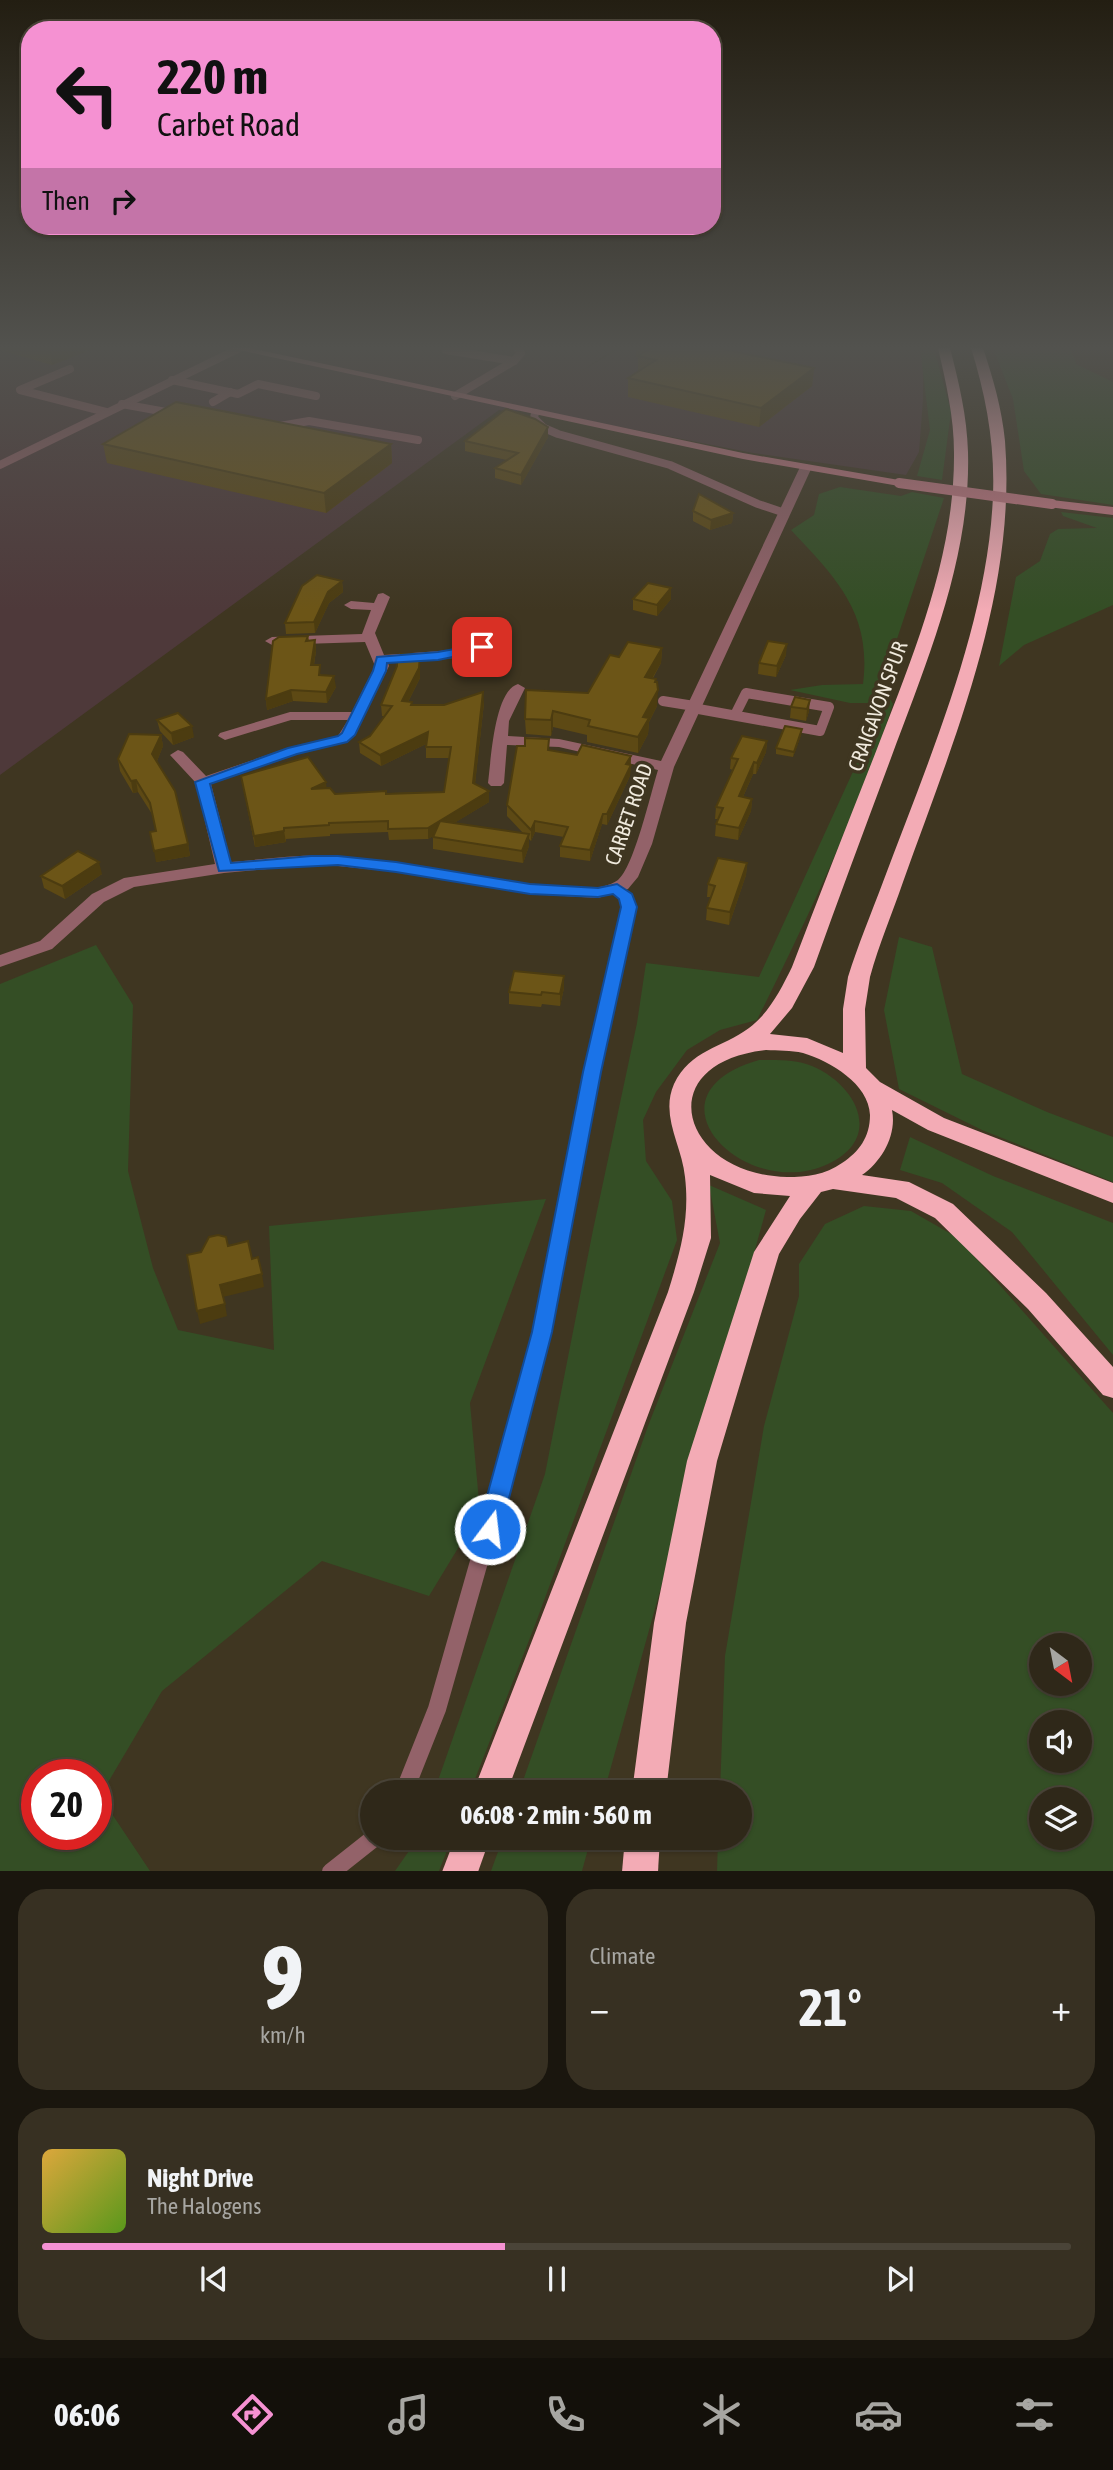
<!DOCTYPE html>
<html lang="en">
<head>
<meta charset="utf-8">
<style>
	:root { --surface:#2f2819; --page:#373022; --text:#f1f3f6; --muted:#a7a6a2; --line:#4a4438; --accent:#f591d2 }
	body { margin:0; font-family:"Asap Condensed",sans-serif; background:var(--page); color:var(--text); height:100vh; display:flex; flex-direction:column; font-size:26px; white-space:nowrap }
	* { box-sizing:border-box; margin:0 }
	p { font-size:23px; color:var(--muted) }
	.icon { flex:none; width:38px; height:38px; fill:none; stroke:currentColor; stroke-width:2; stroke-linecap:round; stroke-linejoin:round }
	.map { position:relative; height:1871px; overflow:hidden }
	.panel { display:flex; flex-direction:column; gap:18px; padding:18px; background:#1a160e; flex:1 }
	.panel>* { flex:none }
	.banner { position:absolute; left:21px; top:21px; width:700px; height:214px; border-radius:28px; box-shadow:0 2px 5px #0004,0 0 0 2px var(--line); background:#f591d2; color:#111; overflow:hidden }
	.needle { width:46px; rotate:148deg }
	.tools { position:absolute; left:1029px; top:1633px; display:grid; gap:14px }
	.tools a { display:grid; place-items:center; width:63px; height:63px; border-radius:50%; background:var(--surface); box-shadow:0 2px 5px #0004,0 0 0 2px var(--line); font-size:35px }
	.speed { position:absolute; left:21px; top:1759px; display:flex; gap:14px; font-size:35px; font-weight:700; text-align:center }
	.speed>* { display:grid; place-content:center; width:91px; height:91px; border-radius:50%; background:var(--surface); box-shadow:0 2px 5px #0004,0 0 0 2px var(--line); line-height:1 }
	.speed .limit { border:10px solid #d22; background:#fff; color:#111 }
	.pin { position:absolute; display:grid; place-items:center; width:60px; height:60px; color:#fff; margin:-30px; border-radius:14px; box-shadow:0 4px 10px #0006 }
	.me { position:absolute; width:77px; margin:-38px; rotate:15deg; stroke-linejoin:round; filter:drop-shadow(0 0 5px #0008) }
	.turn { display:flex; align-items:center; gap:24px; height:147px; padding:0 21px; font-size:32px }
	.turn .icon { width:91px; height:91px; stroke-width:2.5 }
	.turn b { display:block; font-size:49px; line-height:60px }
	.then { display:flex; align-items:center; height:66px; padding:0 21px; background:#0003; gap:14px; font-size:26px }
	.big { font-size:52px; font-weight:700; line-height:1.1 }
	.panel .card { flex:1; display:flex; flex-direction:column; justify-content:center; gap:10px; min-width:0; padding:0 24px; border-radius:28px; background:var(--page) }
	.panel .dial { align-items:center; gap:0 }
	.dial b { font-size:91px; line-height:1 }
	.song { display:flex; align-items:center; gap:21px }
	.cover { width:84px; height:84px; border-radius:10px; background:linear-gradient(135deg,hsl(40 70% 55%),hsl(90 70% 35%)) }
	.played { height:7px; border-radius:4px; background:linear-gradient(90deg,var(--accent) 45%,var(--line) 45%) }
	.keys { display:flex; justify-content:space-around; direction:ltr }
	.heat { display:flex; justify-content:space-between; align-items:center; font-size:38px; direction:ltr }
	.panel .tiles { flex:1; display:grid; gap:18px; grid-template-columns:1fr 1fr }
	.card:last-child { grid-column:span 2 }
	.trip { position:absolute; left:360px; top:1780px; width:392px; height:70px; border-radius:35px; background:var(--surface); box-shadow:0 2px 5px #0004,0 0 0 2px var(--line); font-weight:700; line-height:70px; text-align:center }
	.menu { display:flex; height:112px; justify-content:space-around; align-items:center; background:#13100a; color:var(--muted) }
	.menu .icon { width:49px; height:49px }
	.menu .current { color:var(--accent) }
	.menu b { font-size:32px; color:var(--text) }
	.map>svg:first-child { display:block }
	.industrial { fill:#4e393a }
	.green { fill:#344e25; fill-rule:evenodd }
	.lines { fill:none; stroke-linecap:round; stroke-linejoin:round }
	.lane-far4 { stroke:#936269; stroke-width:8 }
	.lane-far3 { stroke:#936269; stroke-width:10 }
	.lane-far2 { stroke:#936269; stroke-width:12 }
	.lane-far1 { stroke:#936269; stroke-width:15 }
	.lane { stroke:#936269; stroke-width:18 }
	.street { fill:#936269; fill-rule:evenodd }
	.secondary { fill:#c67985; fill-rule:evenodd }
	.highway { fill:#f3abb5; fill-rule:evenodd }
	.secondary-bridge { stroke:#c67985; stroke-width:10 }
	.wall { fill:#5d4914 }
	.shaded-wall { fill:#4c3c10 }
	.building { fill:#6c5517; stroke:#4c3c10; stroke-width:2 }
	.route { fill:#1a73e8; stroke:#114b97; stroke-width:2 }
	.labels { text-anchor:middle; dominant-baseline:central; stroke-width:7; stroke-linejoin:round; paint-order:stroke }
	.street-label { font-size:21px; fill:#f0eadd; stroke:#3f3621 }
</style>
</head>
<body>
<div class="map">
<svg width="1113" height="1872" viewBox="0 0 1113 1872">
	<rect width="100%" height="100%" fill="#3f3621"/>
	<!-- industrial -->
	<polygon class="industrial" points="0,348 616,348 583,370 620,348 917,348 923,361 923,400 919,452 906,475 753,453 523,408 516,412 499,410 0,775"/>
	<!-- green -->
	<g class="green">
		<polygon points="920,348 934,348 951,412 942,480 917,476 930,430"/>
		<polygon points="993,348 1071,348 1076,364 1113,382 1113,505 1041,494 1024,471 1013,399"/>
		<path d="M840 487 901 496 912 492 944 498 882 684 893 704C858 813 808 917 757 1020L720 1030 687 1050 656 1092 643 1120 646 1161 672 1201 677 1240 535 1625 470 1792H434L545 1474 593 1230 637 1023 646 963 759 977 867 741 876 703H850L790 690 822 685 863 684C872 613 836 578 791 530L814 515 819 494Z"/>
		<polygon points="1061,512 1113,518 1113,605 1024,645 999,666 1016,577 1040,561 1050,534 1058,529 1097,528 1063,516"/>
		<polygon points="899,937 932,947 962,1074 1047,1112 1113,1137 1113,1182 982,1130 899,1089 884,1010"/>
		<path d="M96 945 133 1005 128 1171 153 1268 178 1330 274 1350 269 1226 546 1199 470 1403 480 1512 429 1596 322 1561 162 1691 100 1796 150 1871H0V984ZM37 1774H96V1834H37Z"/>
		<path d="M759 1060C777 1060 795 1059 812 1066 857 1085 884 1138 828 1164 746 1203 637 1095 759 1060Z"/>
		<polygon points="910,1137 993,1176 1113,1223 1113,1355 1012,1232 942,1183 900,1170"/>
		<polygon points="709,1185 766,1210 604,1792 519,1792 648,1426 720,1243"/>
		<path d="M864 1206 911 1211 958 1238 1113 1413V1871L717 1872 718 1838H740V1792H720L725 1656 764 1426 799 1296V1264L825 1224ZM1041 1645H1080V1684H1041ZM1041 1722H1080V1760H1041ZM1041 1799H1080V1838H1041Z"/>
		<polygon points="418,1838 452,1838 439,1871 395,1871"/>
		<polygon points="503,1838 591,1838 582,1871 491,1871"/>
	</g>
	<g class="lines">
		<!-- lane-far4 -->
		<g class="lane-far4">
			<polyline points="446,350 514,361"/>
			<polyline points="70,369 20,390 106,412"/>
			<polyline points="172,380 238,394 258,384 316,396"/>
			<polyline points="455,396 514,361 521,353 517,348"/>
			<polyline points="213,402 230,392"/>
			<polyline points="122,404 177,414"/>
			<polyline points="535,413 534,418 544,428 558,434 670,465 758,504 785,513"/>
			<polyline points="274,427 309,421 418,440"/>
			<polyline points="0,465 238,349"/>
		</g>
		<!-- lane-far3 -->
		<g class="lane-far3">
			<polyline points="663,701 694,706"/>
			<polyline points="693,708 820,731 829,707 746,693 735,715"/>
		</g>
		<!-- lane-far2 -->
		<polyline class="lane-far2" points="595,1057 629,907 626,897 616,889"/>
		<!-- lane-far1 -->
		<polyline class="lane-far1" points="519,1419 542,1333 596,1055"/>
		<!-- lane -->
		<g class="lane">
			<polyline points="404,1792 437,1709 520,1418"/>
			<polyline points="331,1872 374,1838"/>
		</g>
		<!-- street -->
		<path class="street" d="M806 464 812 467 674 767 652 844 638 877 628 889 598 898 530 894 396 872 338 866 311 865 224 873 134 887 104 902 52 949 0 967V955L40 941 92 894 124 878 215 864 196 783 170 755 178 750 183 752 206 776 288 748 338 736 348 720H291L225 740 218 736 220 733 290 712H352L375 666 365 642 272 645 265 641 272 637 362 634 371 610 351 609 344 605 351 601 374 603 378 594 383 593 390 597 375 633 384 655 454 650 487 641 494 645 492 648 455 658 388 663 389 666 355 735 348 742 298 754 211 784 231 862C266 859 302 854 338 856 409 861 479 881 550 885 571 886 600 893 618 880 634 867 651 792 658 770L559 747 507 745 504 783 501 786H491L488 783C491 761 494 691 518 684L525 688 509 721 508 736 559 739 661 761 800 467Z"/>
		<!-- secondary -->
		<g class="secondary">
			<polygon points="230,348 249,348 743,453 899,480 905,483 899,486 743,459"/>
			<polygon points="1052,500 1113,507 1113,515 1048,507 1046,504"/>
		</g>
		<!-- highway -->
		<g class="highway">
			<path d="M938 348H950C959 383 967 416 968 452 971 558 927 661 891 758 865 828 839 897 814 967L792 1008 770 1034 807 1038 843 1053V1009L848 977C858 945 871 914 883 882 928 761 988 625 993 495 995 444 986 396 971 348H983C993 378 1002 409 1005 441 1017 593 953 742 903 882 892 914 879 944 870 977L865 1009 866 1068 880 1082 944 1118 1113 1183V1203L928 1130 892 1110C897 1135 882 1161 862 1175L909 1182 953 1204 1046 1293 1113 1367V1398L1103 1395 1028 1309 935 1218 896 1198 833 1189 821 1192 800 1219 779 1254 717 1461 686 1623 666 1792H632L654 1623 687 1461 754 1252 790 1196 754 1193 710 1175 711 1238 694 1292 507 1792H473L668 1292C680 1253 690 1219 685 1177 682 1145 660 1116 674 1084 690 1050 722 1048 749 1028 770 1012 781 989 792 967 819 896 847 825 875 754 912 658 955 558 954 453 954 417 946 383 938 348ZM766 1050C778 1051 791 1050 803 1053 830 1061 869 1084 870 1115 870 1137 859 1152 842 1163 825 1175 807 1177 787 1177 681 1175 648 1063 766 1050Z"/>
			<polygon points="455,1838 490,1838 478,1872 442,1872"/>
			<polygon points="625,1838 660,1838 658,1872 622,1872"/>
		</g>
		<!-- secondary-bridge -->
		<polyline class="secondary-bridge" points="899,483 1052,504"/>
	</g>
	<!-- wall -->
	<g class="wall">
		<polygon points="0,348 95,348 52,365 0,350"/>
		<polygon points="636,348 717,348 814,368 812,386 759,427 628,397 628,378 638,372 638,357 636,357"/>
		<polygon points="548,437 521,485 495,478 495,468 507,460 465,451 465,441"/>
		<polygon points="103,444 391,444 392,463 326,513 107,463"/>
		<polygon points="693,511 733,513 732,523 710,530 693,521"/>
		<polygon points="342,581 343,592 329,603 315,633 286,634 285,623"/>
		<polygon points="633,599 671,599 657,616 633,610"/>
		<polygon points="308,636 309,640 315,640 316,651 314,665 321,675 336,687 327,703 293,701 267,710 266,699"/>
		<polygon points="662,648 661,663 653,678 656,682 657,706 649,722 648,734 638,753 587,742 587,735 553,727 551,736 526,734 525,719 588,693 619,657"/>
		<polygon points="420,654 420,678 408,702 413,705 484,703 475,783 489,802 454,823 523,833 507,816 507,805 549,750 577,755 631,756 630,776 607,825 602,824 590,861 560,857 560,846 564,837 535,832 531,841 529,839 529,846 523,863 433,849 433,836 428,839 389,840 388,832 330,834 330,836 286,839 286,842 255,847 241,776 326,788 335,794 444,792 449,758 426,758 426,744 381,766 360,753 359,742 370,736 385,716 382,716 381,705 401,658"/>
		<polygon points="786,655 776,677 758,674 759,663"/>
		<polygon points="795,697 809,711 806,721 790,718 791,707"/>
		<polygon points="157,720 194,737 173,745 160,731"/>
		<polygon points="161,735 163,746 157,761 188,844 190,856 156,862 156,831 152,814 138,792 133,793 120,771 118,759"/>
		<polygon points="801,735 793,757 776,754 776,748"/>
		<polygon points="767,741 766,752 756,774 753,774 743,797 752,799 751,811 738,840 715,836 716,824 718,819 715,819 716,807 733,770 730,769 731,758"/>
		<polygon points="747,863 746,875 729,925 706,920 707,908 711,897 707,897 708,884"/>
		<polygon points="102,874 65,899 44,888 41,876"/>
		<polygon points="564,988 560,1006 542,1004 541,1007 509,1004 509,992"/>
	</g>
	<!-- shaded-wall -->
	<g class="shaded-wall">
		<polygon points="49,348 95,348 52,365"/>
		<polygon points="814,368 812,386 759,427 761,408"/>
		<polygon points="548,427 548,437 521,485 521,475"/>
		<polygon points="391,444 392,463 326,513 324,493"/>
		<polygon points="733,513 732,523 710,530 711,520"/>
		<polygon points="342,581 343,592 329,603 315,633 314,622 328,592"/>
		<polygon points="671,588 671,599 657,616 657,605"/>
		<polygon points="315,640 316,651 312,676 311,665"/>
		<polygon points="787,644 786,655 776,677 777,666"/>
		<polygon points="662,648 661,663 644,692 645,677"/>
		<polygon points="420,654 420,678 403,712 402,701"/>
		<polygon points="334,676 336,687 327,703 326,692"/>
		<polygon points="291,690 293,701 267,710 266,699"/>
		<polygon points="658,690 657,706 649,722 648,734 638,753 638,737 643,717"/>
		<polygon points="483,692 484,703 474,794 473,783"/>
		<polygon points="810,700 809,711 806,721 807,709"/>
		<polygon points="553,711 553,727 551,736 551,720"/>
		<polygon points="192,726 194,737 173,745 171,733"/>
		<polygon points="802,729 801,735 793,757 794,752"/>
		<polygon points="428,732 428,743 381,766 380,755"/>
		<polygon points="161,735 163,746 155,766 152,754"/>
		<polygon points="767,741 766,752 756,774 757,763"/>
		<polygon points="631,756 630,776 607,825 607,814 626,764"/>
		<polygon points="754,762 753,774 738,808 739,796"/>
		<polygon points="136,780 138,792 133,793 131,781"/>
		<polygon points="326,782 327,793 311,789"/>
		<polygon points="489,791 489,802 428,839 428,828"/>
		<polygon points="752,799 751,811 738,840 739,828"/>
		<polygon points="603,814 602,824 590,861 590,850"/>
		<polygon points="535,821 535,832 531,841 531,830"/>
		<polygon points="284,831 286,842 255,847 254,836"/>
		<polygon points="529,834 529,846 523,863 522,851"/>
		<polygon points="188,844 190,856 156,862 154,851"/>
		<polygon points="99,862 102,874 65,899 62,886"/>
		<polygon points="747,863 746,875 729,925 730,912"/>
		<polygon points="564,976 564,988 560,1006 560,994"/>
		<polygon points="262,1274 264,1287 223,1297 220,1285"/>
		<polygon points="225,1304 227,1316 200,1324 197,1311"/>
	</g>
	<!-- building -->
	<g class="building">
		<polygon points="651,348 717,348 814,368 761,408 628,378 656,360 638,356"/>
		<polygon points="176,402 391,444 324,493 103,444"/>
		<polygon points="506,409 535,419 548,427 521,475 495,468 518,453 465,441"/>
		<polygon points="699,494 733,513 711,520 693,511"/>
		<polygon points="317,575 342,581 328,592 314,622 285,623 302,586"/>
		<polygon points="648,583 671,588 657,605 633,599"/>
		<polygon points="308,636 306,641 315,640 311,665 320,665 319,675 334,676 326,692 291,690 266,699 273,641 279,637"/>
		<polygon points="768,641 787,644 777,666 759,663"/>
		<polygon points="628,642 662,648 645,677 656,679 655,682 657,682 658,690 643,717 649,718 638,737 588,726 590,720 553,711 551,720 525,719 526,690 588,693 610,655 619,657"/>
		<polygon points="401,654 420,654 419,668 402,701 412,702 411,705 444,705 483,692 473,783 489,791 428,828 388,829 388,821 329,823 329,825 284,828 284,831 254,836 241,776 308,757 326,782 311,789 330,788 335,794 386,791 386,794 444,792 451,747 426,747 428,732 380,755 359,742 370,736 392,706 381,705 397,666 397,658 401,658"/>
		<polygon points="795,697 810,700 807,709 791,707"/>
		<polygon points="178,713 192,726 171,733 157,720"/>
		<polygon points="785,726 802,729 794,752 776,748"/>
		<polygon points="129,734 161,735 152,754 175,791 188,844 154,851 150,832 156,831 150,803 136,780 131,781 118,759"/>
		<polygon points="742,736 767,741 757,763 754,762 739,796 752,799 739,828 716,824 723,808 716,807 738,759 731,758"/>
		<polygon points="525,738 549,739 548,750 577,755 582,745 631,756 626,764 631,765 607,814 603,814 590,850 560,846 568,827 535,821 531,830 507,805 517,746 525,746"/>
		<polygon points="440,821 529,834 522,851 490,846 433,837"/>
		<polygon points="78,851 99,862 62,886 41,876"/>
		<polygon points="718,858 747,863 730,912 707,908 715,886 708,884"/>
		<polygon points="514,971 564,976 560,994 542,992 541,995 509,992"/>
		<polygon points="218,1235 226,1237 228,1246 248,1241 252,1259 258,1257 262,1274 220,1285 225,1304 197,1311 187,1255 201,1252 209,1237"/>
	</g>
	<!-- sky -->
	<linearGradient id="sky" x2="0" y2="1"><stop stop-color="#231e12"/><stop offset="0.57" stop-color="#52524e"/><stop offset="1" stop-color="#52524e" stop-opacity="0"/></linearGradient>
	<rect width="1113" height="610" fill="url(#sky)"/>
	<!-- route -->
	<polygon class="route" points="482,644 489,647 487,650 438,660 387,663 386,671 355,735 347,742 297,754 210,784 231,863 311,856 338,856 396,862 530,884 598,888 617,884 632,894 637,907 601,1072 552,1332 501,1529 498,1536 490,1539 482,1536 478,1529 532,1332 583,1072 621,907 619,899 613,894 598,897 530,894 396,872 338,865 219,871 195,782 288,748 338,736 342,733 373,671 377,657 438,652"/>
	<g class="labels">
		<!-- street labels -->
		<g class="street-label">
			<text transform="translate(877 706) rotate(-70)">CRAIGAVON SPUR</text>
			<text transform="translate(628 814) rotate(-71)">CARBET ROAD</text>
		</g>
	</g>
</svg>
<div class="tools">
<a><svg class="needle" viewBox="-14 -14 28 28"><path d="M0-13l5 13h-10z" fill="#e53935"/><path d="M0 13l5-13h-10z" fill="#a7a6a2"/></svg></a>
<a><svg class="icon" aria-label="sound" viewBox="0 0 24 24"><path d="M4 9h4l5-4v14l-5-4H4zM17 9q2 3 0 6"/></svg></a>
<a><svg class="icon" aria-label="layers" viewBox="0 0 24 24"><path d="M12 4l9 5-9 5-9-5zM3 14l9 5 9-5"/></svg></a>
</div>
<div class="speed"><div class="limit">20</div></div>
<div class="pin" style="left:482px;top:647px;background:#d93025"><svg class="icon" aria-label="arrive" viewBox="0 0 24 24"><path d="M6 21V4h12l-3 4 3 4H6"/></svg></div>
<svg class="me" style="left:490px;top:1529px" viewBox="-20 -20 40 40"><circle r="17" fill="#1a73e8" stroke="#fff" stroke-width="3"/><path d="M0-11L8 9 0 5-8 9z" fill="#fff"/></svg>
<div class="trip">06:08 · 2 min · 560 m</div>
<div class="banner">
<div class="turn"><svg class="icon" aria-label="left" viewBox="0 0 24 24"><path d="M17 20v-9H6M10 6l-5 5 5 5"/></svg><div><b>220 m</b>Carbet Road</div></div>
<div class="then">Then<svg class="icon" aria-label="right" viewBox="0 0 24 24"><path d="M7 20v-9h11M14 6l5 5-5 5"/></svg></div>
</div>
</div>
<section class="panel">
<div class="tiles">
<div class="card dial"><b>9</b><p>km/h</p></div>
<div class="card"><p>Climate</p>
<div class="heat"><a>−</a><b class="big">21°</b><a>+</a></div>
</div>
<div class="card">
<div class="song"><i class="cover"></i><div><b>Night Drive</b><p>The Halogens</p></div></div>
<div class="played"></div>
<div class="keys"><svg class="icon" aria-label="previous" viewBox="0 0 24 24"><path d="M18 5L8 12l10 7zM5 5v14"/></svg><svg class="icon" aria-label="pause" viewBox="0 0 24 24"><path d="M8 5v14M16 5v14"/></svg><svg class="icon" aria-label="next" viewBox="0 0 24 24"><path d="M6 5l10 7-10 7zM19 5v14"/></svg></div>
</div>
</div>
</section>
<nav class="menu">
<b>06:06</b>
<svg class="icon current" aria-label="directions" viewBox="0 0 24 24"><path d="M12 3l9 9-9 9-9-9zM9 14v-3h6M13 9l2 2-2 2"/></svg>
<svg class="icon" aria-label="music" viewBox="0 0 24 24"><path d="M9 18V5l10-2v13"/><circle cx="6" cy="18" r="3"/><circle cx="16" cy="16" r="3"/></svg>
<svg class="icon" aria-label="phone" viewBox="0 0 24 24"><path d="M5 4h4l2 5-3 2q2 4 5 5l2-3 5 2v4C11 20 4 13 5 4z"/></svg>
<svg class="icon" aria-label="climate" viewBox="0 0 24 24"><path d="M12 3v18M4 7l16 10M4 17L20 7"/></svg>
<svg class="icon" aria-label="car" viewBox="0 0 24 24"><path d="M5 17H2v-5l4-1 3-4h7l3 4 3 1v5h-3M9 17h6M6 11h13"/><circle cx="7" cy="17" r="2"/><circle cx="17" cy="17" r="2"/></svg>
<svg class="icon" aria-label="filters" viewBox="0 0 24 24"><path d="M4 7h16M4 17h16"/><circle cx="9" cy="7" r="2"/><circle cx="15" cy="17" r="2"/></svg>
</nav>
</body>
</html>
